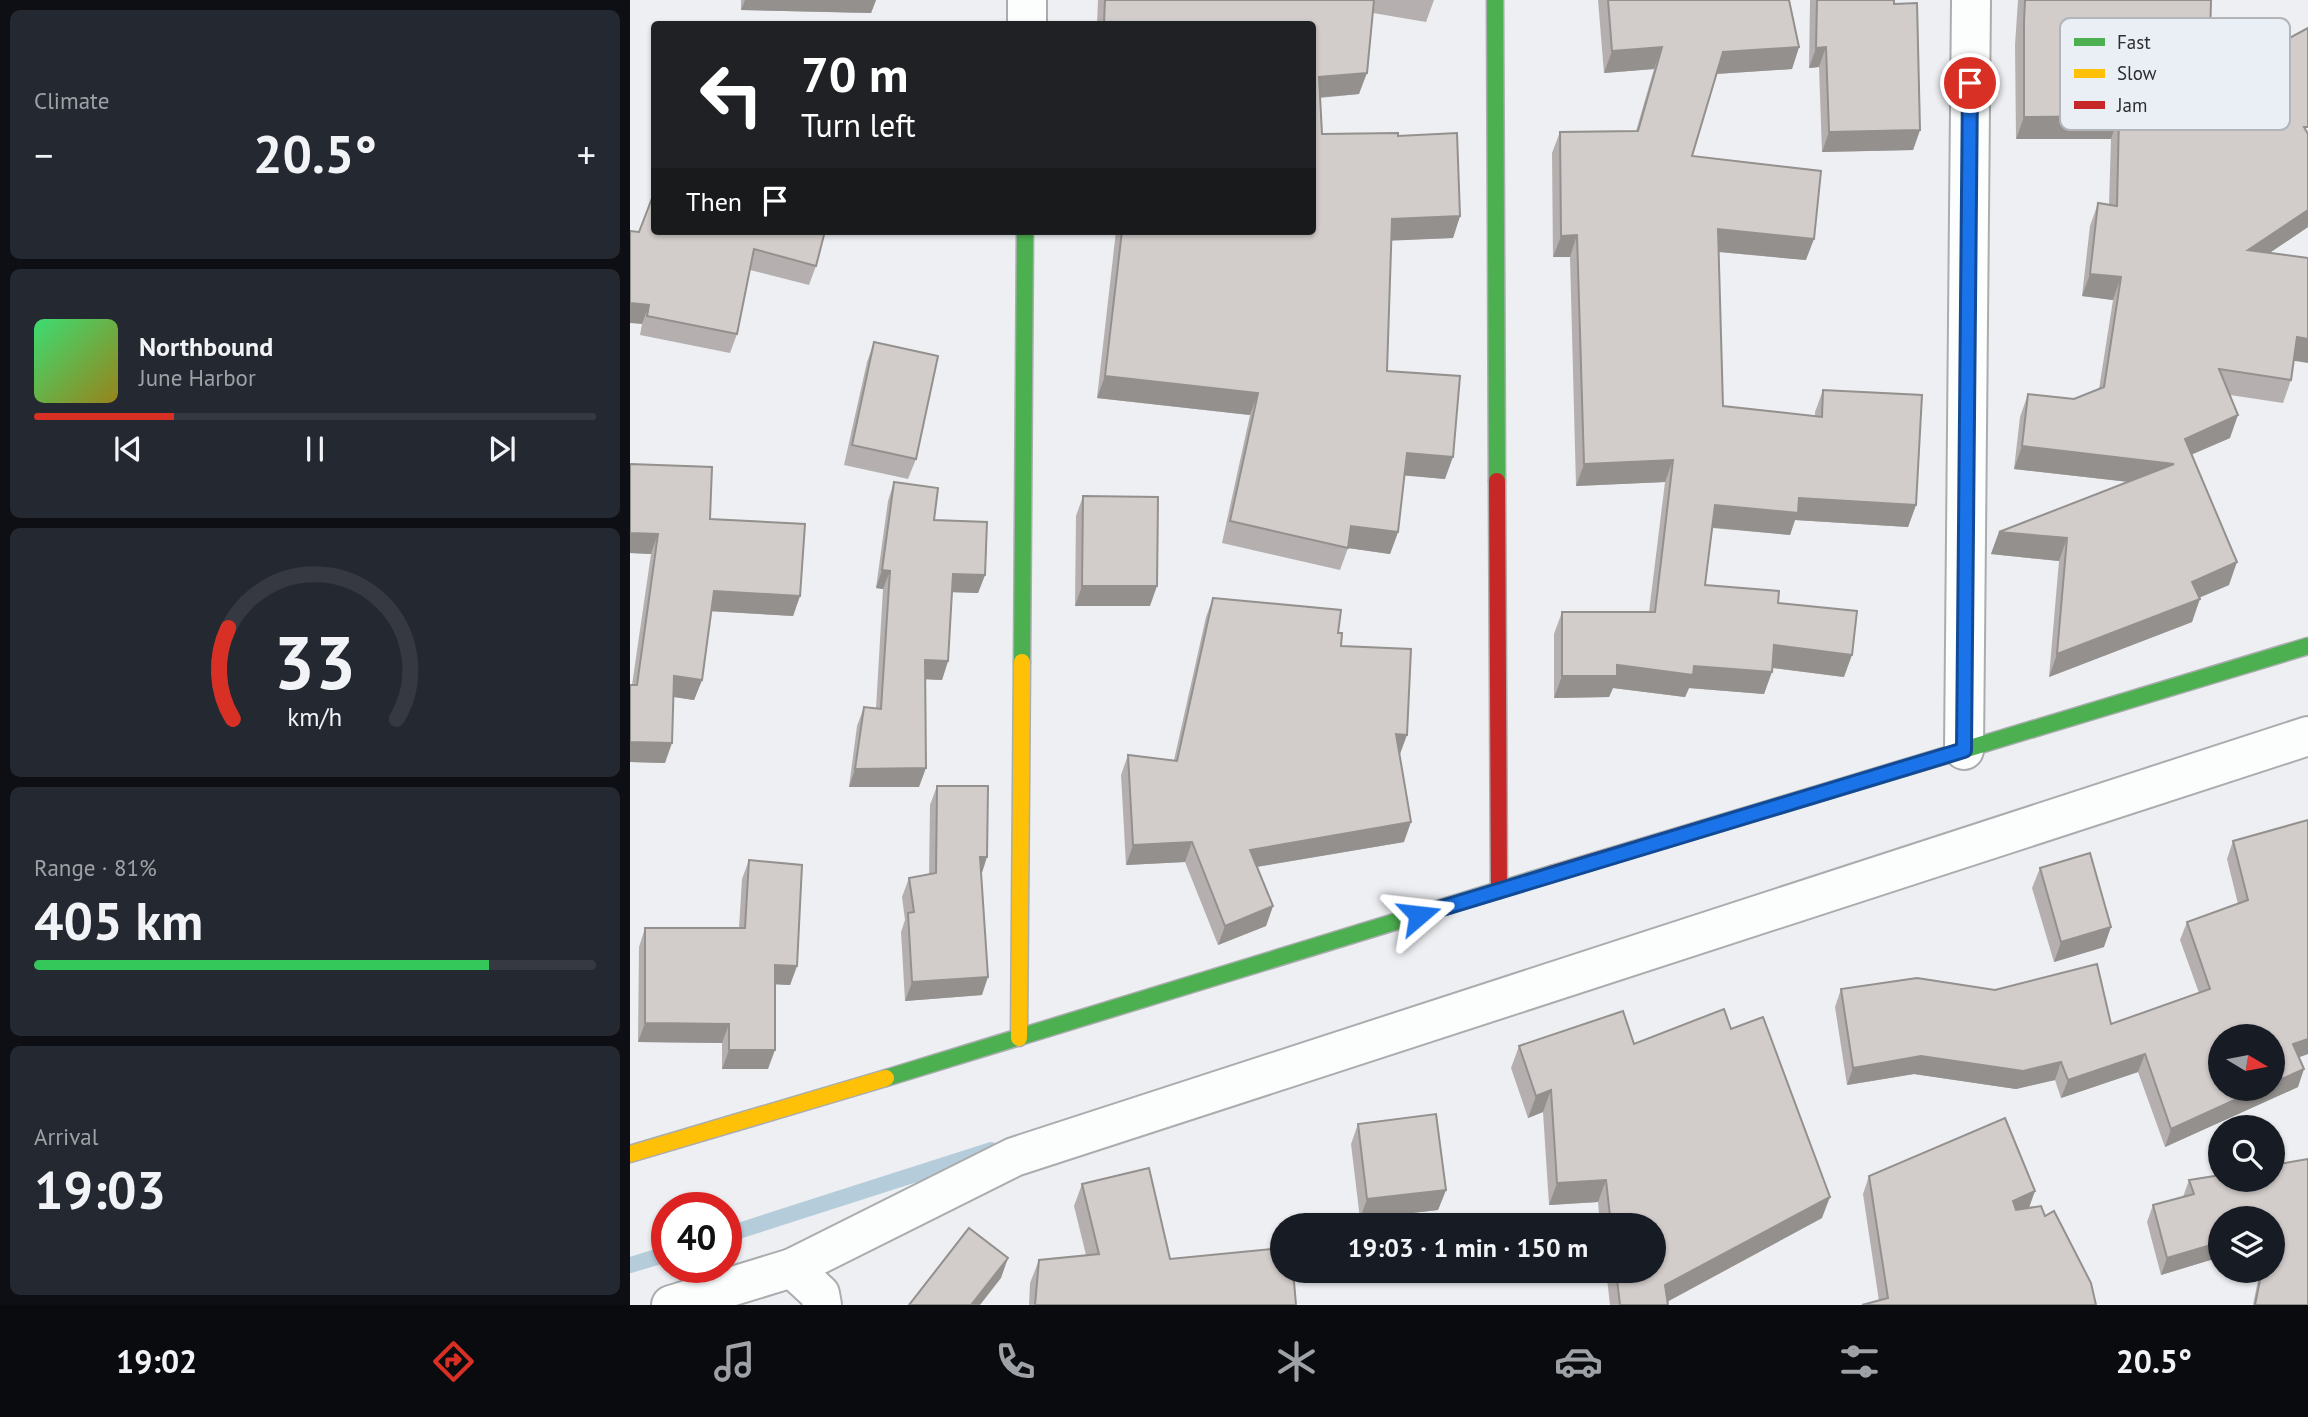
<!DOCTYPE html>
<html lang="en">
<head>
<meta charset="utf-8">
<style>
	:root { --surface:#171b24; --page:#242831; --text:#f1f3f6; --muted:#9ea1a6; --line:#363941; --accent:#d93025 }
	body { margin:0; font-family:"PT Sans",sans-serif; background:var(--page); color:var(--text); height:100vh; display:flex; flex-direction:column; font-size:26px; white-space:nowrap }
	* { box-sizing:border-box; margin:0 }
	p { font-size:23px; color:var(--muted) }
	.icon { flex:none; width:38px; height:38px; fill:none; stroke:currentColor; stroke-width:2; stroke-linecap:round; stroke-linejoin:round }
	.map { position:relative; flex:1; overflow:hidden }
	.drawer { display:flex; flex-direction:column; gap:10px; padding:10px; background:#0d0f14; width:630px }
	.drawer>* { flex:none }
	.banner { position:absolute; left:21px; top:21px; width:665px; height:214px; border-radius:7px; box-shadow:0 2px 5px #0004; background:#202124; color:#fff; overflow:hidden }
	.needle { width:46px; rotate:100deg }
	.buttons { position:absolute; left:1578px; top:1024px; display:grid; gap:14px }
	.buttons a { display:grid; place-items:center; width:77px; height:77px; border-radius:50%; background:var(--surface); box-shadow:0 2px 5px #0004; font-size:35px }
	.speed { position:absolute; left:21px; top:1192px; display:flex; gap:14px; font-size:35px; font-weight:700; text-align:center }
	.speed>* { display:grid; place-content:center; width:91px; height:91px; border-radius:50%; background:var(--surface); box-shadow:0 2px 5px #0004; line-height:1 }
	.speed .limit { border:10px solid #d22; background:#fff; color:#111 }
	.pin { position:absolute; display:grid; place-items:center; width:60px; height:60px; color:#fff; margin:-30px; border:4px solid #fff; border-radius:50%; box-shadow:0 2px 7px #0007 }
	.me { position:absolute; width:77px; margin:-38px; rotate:73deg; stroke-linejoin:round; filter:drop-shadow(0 0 5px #0008) }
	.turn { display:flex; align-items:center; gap:24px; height:147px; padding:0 35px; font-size:32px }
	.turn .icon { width:91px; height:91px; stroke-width:2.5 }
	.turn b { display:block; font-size:49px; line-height:60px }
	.then { display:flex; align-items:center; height:66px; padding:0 35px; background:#0003; gap:14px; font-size:26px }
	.big { font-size:52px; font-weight:800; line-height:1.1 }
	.drawer .card { flex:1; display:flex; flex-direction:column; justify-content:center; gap:10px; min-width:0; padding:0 24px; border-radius:10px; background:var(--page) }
	.drawer .dial { align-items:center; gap:0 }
	.dial svg { height:182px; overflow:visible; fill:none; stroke:var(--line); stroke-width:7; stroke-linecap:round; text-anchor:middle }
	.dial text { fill:var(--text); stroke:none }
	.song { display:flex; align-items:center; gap:21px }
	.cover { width:84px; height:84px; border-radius:10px; background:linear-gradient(135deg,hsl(140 70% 55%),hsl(50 70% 35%)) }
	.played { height:7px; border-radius:4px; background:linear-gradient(90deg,var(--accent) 25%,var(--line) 25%) }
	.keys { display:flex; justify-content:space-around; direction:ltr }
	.heat { display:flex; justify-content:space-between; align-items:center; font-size:38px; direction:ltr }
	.charge { height:10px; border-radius:5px; background:linear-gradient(90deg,#34c759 81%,var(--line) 0) }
	.trip { position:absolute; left:640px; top:1213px; width:396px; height:70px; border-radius:35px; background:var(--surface); box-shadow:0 2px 5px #0004; font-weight:800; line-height:70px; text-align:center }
	.menu { display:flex; height:112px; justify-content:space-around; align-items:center; background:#090b0e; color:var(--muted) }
	.menu .icon { width:49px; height:49px }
	.menu .on { color:var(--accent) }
	.menu b { font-size:32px; color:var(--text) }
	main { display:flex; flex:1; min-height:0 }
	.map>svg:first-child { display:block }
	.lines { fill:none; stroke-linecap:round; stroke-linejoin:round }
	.stream { stroke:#b5ccda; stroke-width:16 }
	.street-casing { stroke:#aaacae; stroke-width:42 }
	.fast-casing { stroke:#aaacae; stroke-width:19 }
	.slow-casing { stroke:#aaacae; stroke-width:19 }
	.jam-casing { stroke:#aaacae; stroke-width:19 }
	.street { stroke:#fcfdfd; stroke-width:38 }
	.fast { stroke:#4caf50; stroke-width:16 }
	.slow { stroke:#ffc107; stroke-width:16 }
	.jam { stroke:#c62828; stroke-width:16 }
	.wall { fill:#b5b0af }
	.shaded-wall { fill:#93908e }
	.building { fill:#d2cdcb; stroke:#93908e; stroke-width:2 }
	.route-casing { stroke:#114b97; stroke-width:18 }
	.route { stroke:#1a73e8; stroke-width:12 }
	.key { fill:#eaeff5; stroke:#b1b5ba; stroke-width:2 }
	.key-label { font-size:19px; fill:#2c2e30 }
</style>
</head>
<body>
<main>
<section class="drawer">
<div class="card"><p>Climate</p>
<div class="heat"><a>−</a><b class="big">20.5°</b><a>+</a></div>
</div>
<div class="card">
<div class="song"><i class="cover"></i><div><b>Northbound</b><p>June Harbor</p></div></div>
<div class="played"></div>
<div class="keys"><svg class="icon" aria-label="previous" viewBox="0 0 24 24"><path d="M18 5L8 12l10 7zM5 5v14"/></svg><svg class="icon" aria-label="pause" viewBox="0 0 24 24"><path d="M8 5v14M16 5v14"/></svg><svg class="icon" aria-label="next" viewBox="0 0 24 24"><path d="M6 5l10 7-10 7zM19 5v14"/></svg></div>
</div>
<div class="card dial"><svg viewBox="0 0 100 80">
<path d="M14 69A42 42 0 1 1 86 69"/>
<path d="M14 69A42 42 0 0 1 12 29" stroke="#d93025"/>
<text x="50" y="56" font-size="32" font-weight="700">33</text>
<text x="50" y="72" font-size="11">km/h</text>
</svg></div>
<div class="card"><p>Range · 81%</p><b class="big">405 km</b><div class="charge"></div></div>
<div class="card"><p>Arrival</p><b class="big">19:03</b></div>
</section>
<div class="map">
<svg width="1678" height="1305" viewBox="0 0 1678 1305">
	<rect width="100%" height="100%" fill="#edeff2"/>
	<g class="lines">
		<!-- stream -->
		<g class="stream">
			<polyline points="96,1235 361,1150"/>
			<polyline points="0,1265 37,1254"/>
		</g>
		<defs>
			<g id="street">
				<polyline points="397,24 397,0"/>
				<polyline points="1334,750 1341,0"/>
				<polyline points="162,1268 384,1157 1678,736"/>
				<polyline points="41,1305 162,1268 190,1294 192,1305"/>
			</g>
			<g id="fast">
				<polyline points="865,0 867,481"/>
				<polyline points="392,662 395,231"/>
				<polyline points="1181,796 1678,646"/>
				<polyline points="256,1078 921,874"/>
			</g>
			<g id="slow">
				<polyline points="389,1038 392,662"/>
				<polyline points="0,1154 256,1078"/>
			</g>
			<g id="jam">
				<polyline points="867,481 869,890"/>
				<polyline points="921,874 1181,796"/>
			</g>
		</defs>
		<!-- street casing -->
		<use href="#street" class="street-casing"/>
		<!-- fast casing -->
		<use href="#fast" class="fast-casing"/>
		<!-- slow casing -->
		<use href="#slow" class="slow-casing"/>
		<!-- jam casing -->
		<use href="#jam" class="jam-casing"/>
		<!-- street -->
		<use href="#street" class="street"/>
		<!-- fast -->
		<use href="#fast" class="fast"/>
		<!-- slow -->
		<use href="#slow" class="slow"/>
		<!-- jam -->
		<use href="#jam" class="jam"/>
	</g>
	<!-- wall -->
	<g class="wall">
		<polygon points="111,0 246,0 241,13 111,10"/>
		<polygon points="468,0 804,0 796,22 743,13 729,94 690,98 692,134 768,136 830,216 823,238 761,240 757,371 815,479 774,475 768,532 760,554 718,548 710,570 592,543 620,415 467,398 486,231 682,231 682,24 467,24"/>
		<polygon points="968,0 1159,0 1169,47 1162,69 1086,74 1062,156 1176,260 1088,252 1093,406 1185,416 1185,412 1193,390 1286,505 1278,527 1165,520 1160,535 1082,528 1075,585 1148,603 1214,677 1142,668 1134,694 1059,688 1055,697 983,688 979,697 924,698 924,634 932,612 1019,612 1035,482 946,486 940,257 923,257 922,153 930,132 1006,131 1024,69 974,73"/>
		<polygon points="1180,0 1264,0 1290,130 1283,150 1192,152 1189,67 1179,68"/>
		<polygon points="1388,0 1581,0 1579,81 1678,227 1639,253 1664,361 1661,380 1653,403 1600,395 1600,438 1561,455 1599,585 1569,598 1562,622 1419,677 1429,561 1361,554 1369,532 1498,482 1384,469 1390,417 1398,394 1444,399 1469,389 1483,300 1452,296 1460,226 1468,203 1479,205 1481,139 1386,139 1385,45"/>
		<polygon points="195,231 186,266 179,285 120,270 107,334 100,353 10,335 12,324 9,232"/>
		<polygon points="244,342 286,459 278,479 214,465 237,362"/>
		<polygon points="0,464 80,519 170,596 163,616 81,611 72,680 64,700 44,697 35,763 0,762 0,685 2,685 21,554 0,553"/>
		<polygon points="264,482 304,520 355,575 348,593 322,592 318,661 312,680 296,679 289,787 219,787 227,726 234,707 246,708 253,589 246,588 258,501"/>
		<polygon points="453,496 520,606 445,606 446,516"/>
		<polygon points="583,598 708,633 711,646 770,754 774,842 627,867 643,906 636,926 588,945 555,862 496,865 491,775 498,755 544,760 576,617"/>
		<polygon points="307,786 351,873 352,995 275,1001 271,932 275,920 272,897 279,878 299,874 300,805"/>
		<polygon points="1678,820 1678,1054 1669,1057 1668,1087 1535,1147 1508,1072 1431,1098 1425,1080 1386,1089 1284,1074 1217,1085 1205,1007 1211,989 1481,1024 1569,993 1550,940 1557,922 1608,904 1597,859 1603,841"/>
		<polygon points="119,860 167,966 160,985 145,984 138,1069 92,1069 92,1043 8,1042 9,947 15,928 109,928 112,879"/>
		<polygon points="1410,868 1474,947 1424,962 1402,888"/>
		<polygon points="1101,1029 1192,1218 1037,1302 1038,1305 980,1305 976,1270 1024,1270 1024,1225 970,1225 968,1202 919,1205 913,1112 898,1118 881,1068 889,1046 1004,1044"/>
		<polygon points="728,1124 816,1190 808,1210 730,1219 721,1144"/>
		<polygon points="1239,1176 1399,1208 1415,1216 1461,1283 1249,1301 1233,1194"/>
		<polygon points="1559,1180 1643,1180 1678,1305 1623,1305 1630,1270 1643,1270 1643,1218 1591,1218 1591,1265 1589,1265 1587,1258 1531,1275 1517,1222 1523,1205 1553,1197"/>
		<polygon points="452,1184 540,1259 666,1305 399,1305 400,1283 409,1260 456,1255 444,1206"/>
	</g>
	<!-- shaded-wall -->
	<g class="shaded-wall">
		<polygon points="115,0 246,0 241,13 111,10"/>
		<polygon points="1032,47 1024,69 974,73 982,51"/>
		<polygon points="1169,47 1162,69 1085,74 1093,52"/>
		<polygon points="1196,47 1189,67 1179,68 1186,48"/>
		<polygon points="737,73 729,94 682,98 689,77"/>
		<polygon points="1489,116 1481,139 1386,139 1394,117"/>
		<polygon points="1290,130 1283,150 1192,152 1199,132"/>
		<polygon points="1678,210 1678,227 1610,273 1618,250"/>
		<polygon points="830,216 823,238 754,241 762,219"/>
		<polygon points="1088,229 1184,239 1176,260 1080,251"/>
		<polygon points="947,235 940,257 923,257 931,236"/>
		<polygon points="1460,274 1491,277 1483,300 1452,296"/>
		<polygon points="0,303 19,305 12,324 0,323"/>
		<polygon points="1667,337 1678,339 1678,363 1659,360"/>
		<polygon points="475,376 628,393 620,415 467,398"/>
		<polygon points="1608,415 1600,438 1546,461 1555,439"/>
		<polygon points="1392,446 1544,464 1536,486 1384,469"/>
		<polygon points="777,453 823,457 815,479 769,475"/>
		<polygon points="1043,460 1035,482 946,486 954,464"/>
		<polygon points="1169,498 1286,505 1278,527 1165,520 1160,535 1077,527 1085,505"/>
		<polygon points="721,526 768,532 760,554 718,548"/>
		<polygon points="1369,532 1437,538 1429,561 1361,554"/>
		<polygon points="0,533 28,534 21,554 0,553"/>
		<polygon points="1607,562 1599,585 1554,604 1562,582"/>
		<polygon points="252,570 260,571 253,589 246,588"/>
		<polygon points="323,574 355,575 348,593 316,592"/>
		<polygon points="452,586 527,586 520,606 445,606"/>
		<polygon points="84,591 170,596 163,616 77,611"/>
		<polygon points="1570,599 1562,622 1419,677 1427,654"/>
		<polygon points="1144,645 1222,655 1214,677 1136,667"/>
		<polygon points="295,660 318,661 312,680 289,679"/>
		<polygon points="987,665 1064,666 1142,672 1134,694 1059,688 1055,697 983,688 979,697 924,698 932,676"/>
		<polygon points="44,676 72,680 64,700 37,696"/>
		<polygon points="766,734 777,735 770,754"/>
		<polygon points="0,742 42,743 35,763 0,762"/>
		<polygon points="296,768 289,787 219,787 225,769"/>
		<polygon points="781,822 774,842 613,869 620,850"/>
		<polygon points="562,842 555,862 496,865 503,845"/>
		<polygon points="350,857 357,857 351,876"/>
		<polygon points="643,906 636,926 588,945 595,926"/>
		<polygon points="1481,927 1474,947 1424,962 1431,942"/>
		<polygon points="145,965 167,966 160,985 138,984"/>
		<polygon points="358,977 352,995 275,1001 282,982"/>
		<polygon points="15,1023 99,1024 92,1043 8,1042"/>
		<polygon points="1678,1039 1678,1054 1656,1062 1663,1044"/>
		<polygon points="99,1050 145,1050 138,1069 92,1069"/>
		<polygon points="1515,1054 1508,1072 1431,1098 1438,1080"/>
		<polygon points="1291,1056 1431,1062 1425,1080 1386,1089 1284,1074 1217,1085 1223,1068"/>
		<polygon points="1674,1069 1668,1087 1535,1147 1541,1129 1631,1088 1643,1088 1643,1083"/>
		<polygon points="921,1090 913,1112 898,1118 906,1096"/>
		<polygon points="976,1180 968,1202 919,1205 927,1183"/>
		<polygon points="816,1190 808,1210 730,1219 737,1199"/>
		<polygon points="1405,1191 1399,1208 1377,1219 1383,1201"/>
		<polygon points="1200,1197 1192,1218 1031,1305 1035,1285"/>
		<polygon points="1591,1242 1591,1249 1587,1258 1531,1275 1537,1258"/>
		<polygon points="378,1258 371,1278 350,1305 341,1305"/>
	</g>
	<!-- building -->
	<g class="building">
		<polygon points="475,0 744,0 737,73 689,77 692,134 768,133 768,136 827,133 830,216 762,219 757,371 830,376 823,457 777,453 768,532 721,526 718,548 600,521 628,393 475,376 492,231 682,231 682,24 474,24"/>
		<polygon points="978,0 1159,0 1169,47 1093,52 1062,156 1191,171 1184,239 1088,229 1093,406 1192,417 1193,390 1292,395 1286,505 1169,498 1168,513 1085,505 1075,585 1149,591 1148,603 1227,611 1222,655 1144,645 1142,672 1064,666 1063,675 987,665 987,676 932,676 932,612 1025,612 1043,460 954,464 947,235 931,236 930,132 1008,131 1032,47 982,51"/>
		<polygon points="1187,0 1264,0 1264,4 1287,3 1290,130 1199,132 1196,47 1186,48"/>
		<polygon points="1395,0 1581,0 1579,81 1678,28 1678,127 1674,127 1678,134 1678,210 1618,250 1678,258 1678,339 1667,337 1661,380 1589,369 1608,415 1555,439 1607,562 1562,582 1570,599 1427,654 1437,538 1369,532 1544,464 1392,446 1398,394 1444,399 1474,387 1491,277 1460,274 1468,203 1487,206 1489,116 1394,117 1394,22"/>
		<polygon points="24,193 24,231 195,231 186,266 124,249 107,334 17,316 19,305 0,303 0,231 9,232"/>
		<polygon points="244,342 308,356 286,459 222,445"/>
		<polygon points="0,464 82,467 80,519 175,524 170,596 84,591 72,680 44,676 42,743 0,742 0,685 7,685 28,534 0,533"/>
		<polygon points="264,482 308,488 304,520 357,522 355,575 323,574 318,661 295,660 296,768 225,769 234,707 251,709 260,571 252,570"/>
		<polygon points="453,496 528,497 527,586 452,586"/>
		<polygon points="583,598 711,610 708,633 712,633 711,646 781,649 777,735 766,734 781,822 620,850 643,906 595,926 562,842 503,845 498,755 547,761"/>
		<polygon points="307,786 358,786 357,857 350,857 358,977 282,982 278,913 284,912 279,878 306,873"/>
		<polygon points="1678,820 1678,1039 1663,1044 1674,1069 1643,1083 1643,1036 1591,1036 1591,1088 1631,1088 1541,1129 1515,1054 1438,1080 1431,1062 1393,1071 1291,1056 1223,1068 1211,989 1287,978 1365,990 1467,964 1481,1024 1580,989 1557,922 1618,900 1603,841"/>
		<polygon points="1460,853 1481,927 1431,942 1410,868"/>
		<polygon points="119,860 172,865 167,966 145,965 145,1050 99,1050 99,1024 15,1023 15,928 115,928"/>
		<polygon points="1094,1009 1101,1029 1133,1017 1200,1197 1035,1285 1038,1305 990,1305 986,1270 1024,1270 1024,1225 981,1225 976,1180 927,1183 921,1090 906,1096 889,1046 993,1011 1004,1044"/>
		<polygon points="806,1114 816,1190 737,1199 728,1124"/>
		<polygon points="1375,1118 1405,1191 1383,1201 1386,1210 1411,1206 1415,1216 1424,1211 1461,1283 1466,1305 1232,1305 1258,1298 1239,1176"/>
		<polygon points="1678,1159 1678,1305 1625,1305 1632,1270 1643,1270 1643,1218 1591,1218 1591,1242 1537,1258 1523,1205 1564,1194 1559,1180 1591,1175 1591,1180 1643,1180 1643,1165"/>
		<polygon points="519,1168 540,1259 653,1248 653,1270 663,1270 666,1305 405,1305 409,1260 469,1254 452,1184"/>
		<polygon points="339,1228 378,1258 341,1305 279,1305"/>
	</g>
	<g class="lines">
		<defs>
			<polyline id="route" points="789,915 1334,750 1340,83"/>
		</defs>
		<!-- route casing -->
		<use href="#route" class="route-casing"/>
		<!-- route -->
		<use href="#route" class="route"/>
	</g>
	<!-- legend -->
	<rect x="1430" y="18" width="230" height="112" rx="10" class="key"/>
	<rect x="1444" y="38" width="31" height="8" fill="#4caf50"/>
	<rect x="1444" y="69" width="31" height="9" fill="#ffc107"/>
	<rect x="1444" y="101" width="31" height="8" fill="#c62828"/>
	<g class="key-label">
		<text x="1487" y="49">Fast</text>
		<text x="1487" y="80">Slow</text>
		<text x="1487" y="112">Jam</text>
	</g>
</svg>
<div class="buttons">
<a><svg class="needle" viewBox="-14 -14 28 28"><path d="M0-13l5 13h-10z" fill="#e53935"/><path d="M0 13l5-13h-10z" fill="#9ea1a6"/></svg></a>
<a><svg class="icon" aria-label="search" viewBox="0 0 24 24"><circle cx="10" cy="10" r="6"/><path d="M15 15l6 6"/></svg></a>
<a><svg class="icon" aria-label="layers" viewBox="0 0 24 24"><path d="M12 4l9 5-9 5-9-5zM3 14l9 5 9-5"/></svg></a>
</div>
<div class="speed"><div class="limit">40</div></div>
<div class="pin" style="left:1340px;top:83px;background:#d93025"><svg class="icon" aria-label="arrive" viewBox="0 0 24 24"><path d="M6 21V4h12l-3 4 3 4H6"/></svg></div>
<svg class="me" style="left:789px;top:915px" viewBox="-20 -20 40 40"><path d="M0-17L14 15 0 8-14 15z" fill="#1a73e8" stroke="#fff" stroke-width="4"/></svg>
<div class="trip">19:03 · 1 min · 150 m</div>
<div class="banner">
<div class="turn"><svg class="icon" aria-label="left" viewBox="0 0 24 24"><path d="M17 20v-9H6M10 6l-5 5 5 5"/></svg><div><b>70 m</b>Turn left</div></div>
<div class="then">Then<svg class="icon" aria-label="arrive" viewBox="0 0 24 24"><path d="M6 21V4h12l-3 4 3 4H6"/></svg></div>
</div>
</div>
</main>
<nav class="menu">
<b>19:02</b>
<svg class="icon on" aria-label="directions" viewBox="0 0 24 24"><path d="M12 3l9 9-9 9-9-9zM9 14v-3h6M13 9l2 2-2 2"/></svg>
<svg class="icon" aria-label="music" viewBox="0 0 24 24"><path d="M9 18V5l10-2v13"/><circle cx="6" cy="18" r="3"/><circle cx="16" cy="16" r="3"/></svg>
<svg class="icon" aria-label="phone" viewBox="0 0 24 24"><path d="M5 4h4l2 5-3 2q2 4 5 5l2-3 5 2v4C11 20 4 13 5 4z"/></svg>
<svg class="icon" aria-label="climate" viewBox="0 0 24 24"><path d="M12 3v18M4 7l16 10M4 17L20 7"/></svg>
<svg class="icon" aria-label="car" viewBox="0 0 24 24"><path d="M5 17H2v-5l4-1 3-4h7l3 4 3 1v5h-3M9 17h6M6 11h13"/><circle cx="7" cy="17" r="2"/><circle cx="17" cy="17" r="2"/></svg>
<svg class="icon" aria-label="filters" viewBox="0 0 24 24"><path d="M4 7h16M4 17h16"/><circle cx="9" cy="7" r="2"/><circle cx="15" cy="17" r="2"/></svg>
<b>20.5°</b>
</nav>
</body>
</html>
